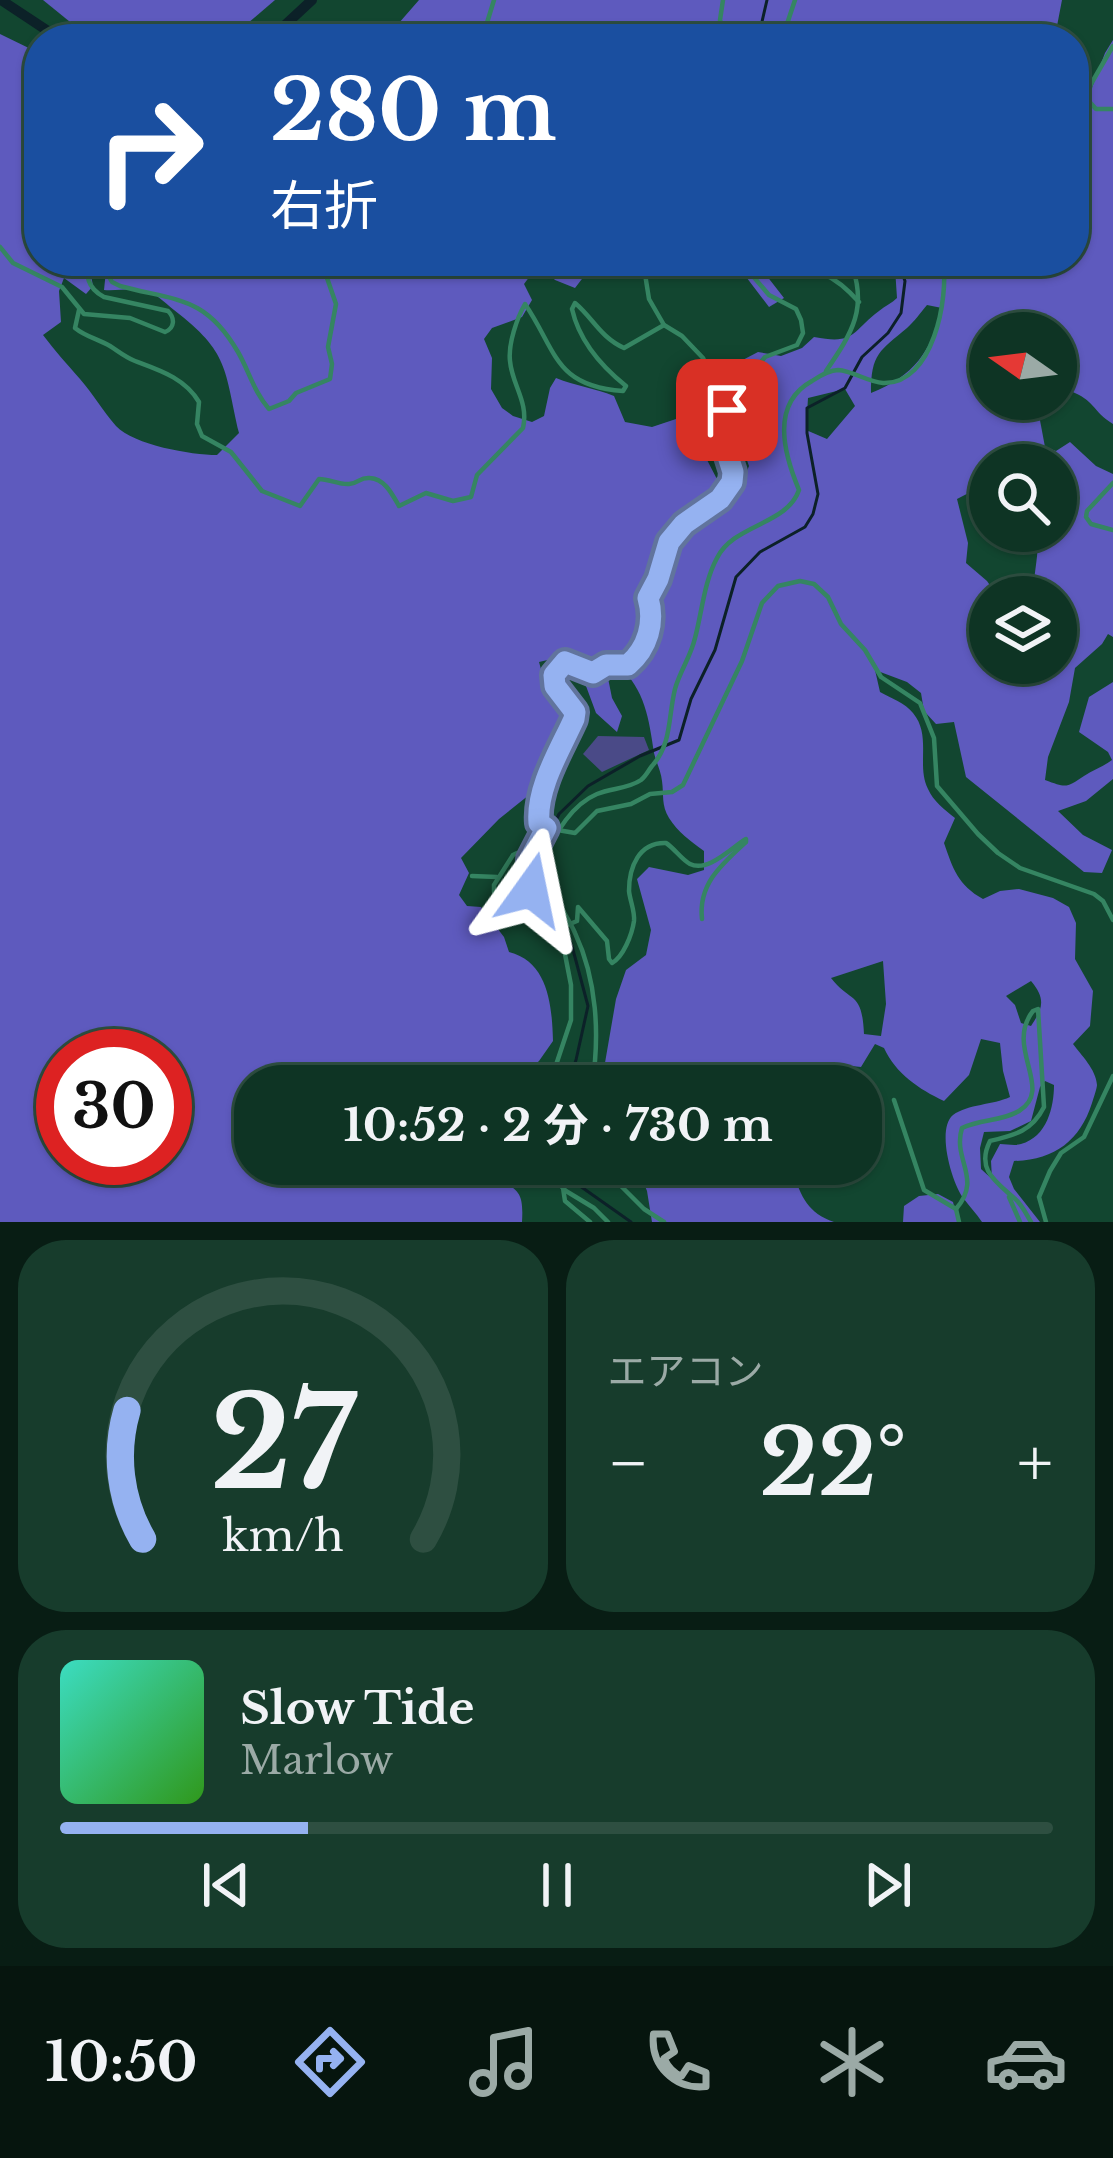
<!DOCTYPE html>
<html lang="ja">
<head>
<meta charset="utf-8">
<style>
	:root { --surface:#0e3424; --page:#173c2c; --text:#f1f3f6; --muted:#9baaa6; --line:#2e4f41; --accent:#95b2f1 }
	body { margin:0; font-family:"Libre Baskerville","Noto Sans JP",serif; background:var(--page); color:var(--text); height:100vh; display:flex; flex-direction:column; font-size:45px; white-space:nowrap }
	* { box-sizing:border-box; margin:0 }
	p { font-size:39px; color:var(--muted) }
	.icon { flex:none; width:66px; height:66px; fill:none; stroke:currentColor; stroke-width:2; stroke-linecap:round; stroke-linejoin:round }
	.map { position:relative; height:1222px; overflow:hidden }
	.side { display:flex; flex-direction:column; gap:18px; padding:18px; background:#081d14; flex:1 }
	.side>* { flex:none }
	.top-card { position:absolute; left:24px; top:24px; width:1065px; height:252px; border-radius:48px; box-shadow:0 3px 9px #0004,0 0 0 3px var(--line); background:#1a4fa0; color:#fff; overflow:hidden }
	.needle { width:78px; rotate:284deg }
	.buttons { position:absolute; left:969px; top:312px; display:grid; gap:24px }
	.buttons a { display:grid; place-items:center; width:108px; height:108px; border-radius:50%; background:var(--surface); box-shadow:0 3px 9px #0004,0 0 0 3px var(--line); font-size:60px }
	.speed { position:absolute; left:36px; top:1029px; display:flex; gap:24px; font-size:60px; font-weight:700; text-align:center }
	.speed>* { display:grid; place-content:center; width:156px; height:156px; border-radius:50%; background:var(--surface); box-shadow:0 3px 9px #0004,0 0 0 3px var(--line); line-height:1 }
	.speed .limit { border:18px solid #d22; background:#fff; color:#111 }
	.pin { position:absolute; display:grid; place-items:center; width:102px; height:102px; color:#fff; margin:-51px; border-radius:24px; box-shadow:0 6px 18px #0006 }
	.me { position:absolute; width:132px; margin:-66px; rotate:12deg; stroke-linejoin:round; filter:drop-shadow(0 0 9px #0008) }
	.turn { display:flex; align-items:center; gap:42px; height:252px; padding:0 48px; font-size:54px }
	.turn .icon { width:156px; height:156px; stroke-width:2.5 }
	.turn b { display:block; font-size:84px; line-height:102px }
	.big { font-size:90px; font-weight:700; line-height:1.1 }
	.side .tile { flex:1; display:flex; flex-direction:column; justify-content:center; gap:18px; min-width:0; padding:0 42px; border-radius:48px; background:var(--page) }
	.side .dial { align-items:center; gap:0 }
	.dial svg { height:312px; overflow:visible; fill:none; stroke:var(--line); stroke-width:7; stroke-linecap:round; text-anchor:middle }
	.dial text { fill:var(--text); stroke:none }
	.song { display:flex; align-items:center; gap:36px }
	.cover { width:144px; height:144px; border-radius:18px; background:linear-gradient(135deg,hsl(170 70% 55%),hsl(110 70% 35%)) }
	.played { height:12px; border-radius:6px; background:linear-gradient(90deg,var(--accent) 25%,var(--line) 25%) }
	.keys { display:flex; justify-content:space-around; direction:ltr }
	.heat { display:flex; justify-content:space-between; align-items:center; font-size:66px; direction:ltr }
	.side .tiles { flex:1; display:grid; gap:18px; grid-template-columns:1fr 1fr }
	.tile:last-child { grid-column:span 2 }
	.trip { position:absolute; left:234px; top:1065px; width:648px; height:120px; border-radius:48px; background:var(--surface); box-shadow:0 3px 9px #0004,0 0 0 3px var(--line); font-weight:700; line-height:120px; text-align:center }
	.tabs { display:flex; height:192px; justify-content:space-around; align-items:center; background:#06150e; color:var(--muted) }
	.tabs .icon { width:84px; height:84px }
	.tabs .active { color:var(--accent) }
	.tabs b { font-size:54px; color:var(--text) }
	.map>svg:first-child { display:block }
	.green { fill:#4a4a87 }
	.forest { fill:#5e5abe; fill-rule:evenodd }
	.lines { fill:none; stroke-linecap:round; stroke-linejoin:round }
	.stream { stroke:#0c2128; stroke-width:3 }
	.river { stroke:#0c2128; stroke-width:10 }
	.minor { stroke:#358562; stroke-width:4.5 }
	.route-casing { stroke:#61749d; stroke-width:30 }
	.route { stroke:#95b2f1; stroke-width:21 }
</style>
</head>
<body>
<div class="map">
<svg width="1113" height="1222" viewBox="0 0 1113 1222">
	<rect width="100%" height="100%" fill="#124630"/>
	<!-- green -->
	<polygon class="green" points="598,736 644,737 649,750 602,772 583,754"/>
	<!-- forest -->
	<g class="forest">
		<polygon points="43,0 275,0 248,23 219,39 91,39"/>
		<polygon points="419,0 1062,0 1057,26 1062,39 641,39 636,34 617,31 606,39 385,39"/>
		<path d="M0 34 39 53V261H91L89 264 93 286 86 294 64 278 59 291 61 322 43 335C55 351 67 364 80 379 93 394 103 411 116 426 134 445 191 455 217 455L239 433C224 369 230 353 174 310 164 302 155 292 142 290 130 288 116 291 104 290L107 261H266L276 266 287 261H581L585 275 575 288 555 280 539 264 524 284 532 300 522 317 492 328 484 339 492 358 491 389 502 408 513 416 532 422 544 416 550 388 556 378C575 386 595 388 614 396L625 422 652 427 685 416 700 417 705 456 720 485 739 491 749 466 738 435 739 415 727 391 737 363 758 352 781 356 802 348 814 337C856 345 851 332 879 311 885 306 892 303 897 298L895 268 883 261H1074V93L1087 101 1105 53 1113 40V424C1092 411 1095 400 1070 391L1056 346V333H990V399H1036L1045 447 1056 451 1070 442 1096 466 1113 474V637L1108 634 1102 644 1075 668 1069 702 1048 757 1045 780C1067 788 1066 788 1084 776 1093 770 1103 767 1112 760L1108 752 1079 732 1089 697 1113 682V779L1086 801 1058 811 1083 835 1112 850 1102 873 1084 872 966 777 954 722 936 724 924 711 921 693 907 682 875 670 880 692C891 698 905 703 913 713 932 736 916 765 928 789 933 801 945 810 955 818L944 843C953 869 958 885 983 899L1000 891 1019 889 1053 898 1069 907 1076 923 1075 959 1093 991 1090 1026 1073 1044C1081 1055 1096 1069 1097 1085 1097 1088 1093 1100 1092 1103 1080 1141 1054 1160 1014 1161L1009 1177 1014 1189 1040 1222H982C976 1213 970 1207 964 1199 952 1184 936 1129 953 1115 968 1104 993 1105 1010 1097L1003 1071 1000 1043 981 1039 969 1075 944 1101C919 1089 896 1074 884 1048L875 1044 861 1067 833 1064 832 1071 839 1086H601L616 999 626 970 646 955 651 930 637 879 649 867 688 875 704 870V851C690 841 678 832 669 818 661 805 664 795 662 781 661 771 656 762 654 753 649 719 645 690 619 666L608 678 612 698 622 716 617 732 596 713 586 686 576 670 556 658 539 662 549 698 567 714 566 738 539 787 499 819 461 858 469 873 459 895 467 906 481 907 504 937 509 952C549 962 552 1007 553 1041L539 1061 517 1080 514 1086H255V1164H497L491 1174C517 1191 524 1188 522 1222H0ZM927 305 942 308C931 352 914 376 871 393 871 353 880 351 907 328 914 322 921 312 927 305ZM845 389 855 406 827 439 806 430 808 398ZM990 465H1056V531H1037C1040 554 1033 574 1033 597H1056V663H990V597H998L987 581 966 563 968 543 957 499 990 482ZM883 961 886 1004 881 1036 864 1034C862 990 851 1004 831 978ZM1031 981C1046 999 1043 1008 1031 1026L1021 1023 1015 1005 1006 996ZM63 1056H165V1158H63ZM1045 1081 1054 1085C1054 1107 1047 1137 1021 1144 1015 1146 1007 1144 1000 1144L991 1161 992 1179 981 1169 980 1148 984 1132 1010 1131 1031 1121 1040 1087Z"/>
		<polygon points="734,261 776,261 759,266 784,298 769,307"/>
		<path d="M636 1164H799L793 1172C801 1197 808 1213 834 1222H652L647 1191Z"/>
		<polygon points="938,1194 953,1202 958,1222 903,1222 904,1206 919,1196"/>
	</g>
	<g class="lines">
		<!-- stream -->
		<g class="stream">
			<polyline points="758,39 767,0"/>
			<polyline points="566,1086 576,1060 588,1006 572,946 539,868 540,854 559,814 588,786 640,756 679,740 691,699 715,650 736,577 760,552 805,527 813,514 818,494 807,433 807,408 845,388 862,357 888,333 901,313 905,281 897,261"/>
			<polyline points="562,1164 580,1186 631,1222"/>
		</g>
		<!-- river -->
		<g class="river">
			<polyline points="1,0 60,39"/>
			<polyline points="270,39 312,0"/>
		</g>
		<!-- minor -->
		<g class="minor">
			<polyline points="723,0 720,20 726,39"/>
			<polyline points="482,39 494,0"/>
			<polyline points="782,39 795,0"/>
			<polyline points="1113,46 1091,84 1087,99 1096,109 1113,109"/>
			<path d="M0 247 13 263 62 287 84 314 130 318 165 332C175 328 175 318 168 311L104 297C89 289 81 273 96 261"/>
			<path d="M100 261 112 282 120 286C175 301 205 295 238 352 249 371 254 392 269 409L289 401 296 393 330 379 332 364 328 347 336 304 326 275 328 261"/>
			<polyline points="633,261 645,274 649,299 664,325 682,336 703,358 727,410 726,450 733,473"/>
			<path d="M762 261C808 270 825 264 859 302"/>
			<path d="M79 310 75 328C86 337 98 339 110 346 118 351 125 357 135 361 159 370 185 378 199 402L197 424 202 436 231 452 262 491 300 506 319 479C329 479 340 485 349 484 360 483 359 477 370 478 385 479 392 494 399 506L426 493 453 501 471 497 477 475 523 428C529 402 512 385 510 361 508 344 517 318 525 304 557 351 554 386 623 391L626 386C601 366 579 340 572 309L575 303C593 318 600 337 624 348L664 325"/>
			<path d="M826 371C852 333 869 307 850 261"/>
			<polyline points="1113,483 1087,511 1086,517 1091,524 1113,530"/>
			<polyline points="546,828 575,833 597,811 631,804 650,794 672,792 683,785 742,661 762,603 778,586 800,581 814,584 828,597 841,624 865,650 881,677 920,703 934,738 937,786 978,834 998,853 1020,868 1094,894 1103,901 1113,920"/>
			<path d="M546 828 539 823C536 789 560 749 574 720L575 712 555 686 554 675 565 662 593 673 606 665H628C648 648 655 622 648 598L658 579 669 542 684 524 720 499 732 482 745 431 752 417 751 387 754 371 765 357 797 345 803 333 801 320 796 309 769 295 746 268 735 261"/>
			<polyline points="546,828 530,859 531,889 550,913 562,939 571,985 571,1020 549,1086"/>
			<polyline points="517,853 513,855 494,885 494,892 499,893 531,883"/>
			<polyline points="472,876 497,877"/>
			<path d="M558 929 577 921 578 907 607 941 609 959 612 963C623 957 632 935 634 921 635 911 630 901 629 891 629 867 639 842 666 843 674 848 682 860 690 864 708 873 732 847 746 839V842C722 864 698 884 702 919"/>
			<path d="M592 1086C600 1035 597 980 575 933 566 912 540 881 547 857 554 833 573 804 597 794 611 788 628 789 641 780 646 776 648 771 652 766 672 744 668 717 675 689 680 671 691 656 695 638 702 612 704 582 717 558 734 524 787 525 799 490 784 454 770 404 812 381 818 377 830 370 838 370 853 371 868 382 883 383 933 385 949 298 943 261"/>
			<polyline points="894,1100 924,1190 956,1209 959,1222"/>
			<polyline points="539,1164 566,1191 594,1208 608,1222"/>
			<polyline points="599,1164 644,1209 664,1222"/>
			<polyline points="563,1188 565,1201 590,1222"/>
			<polyline points="1009,1197 1020,1222"/>
			<path d="M956 1209C983 1178 952 1160 962 1128 980 1119 1003 1121 1019 1111 1055 1089 1004 1048 1033 1011L1038 1009 1044 1107C1032 1131 1015 1135 990 1141 976 1169 995 1181 1014 1198 1022 1204 1026 1214 1031 1222"/>
			<polyline points="1046,1222 1039,1197 1050,1171 1061,1153 1084,1137 1113,1076"/>
		</g>
	</g>
	<g class="lines">
		<defs>
			<path id="route" d="M531 890 530 859 546 828 539 823C536 788 560 750 574 719L575 712 555 686 554 675 565 662 593 673 606 665H628C648 648 655 622 648 598L658 579 669 542 684 524 720 499 732 482 733 472 726 450 727 410"/>
		</defs>
		<!-- route casing -->
		<use href="#route" class="route-casing"/>
		<!-- route -->
		<use href="#route" class="route"/>
	</g>
</svg>
<div class="buttons">
<a><svg class="needle" viewBox="-14 -14 28 28"><path d="M0-13l5 13h-10z" fill="#e53935"/><path d="M0 13l5-13h-10z" fill="#9baaa6"/></svg></a>
<a><svg class="icon" aria-label="search" viewBox="0 0 24 24"><circle cx="10" cy="10" r="6"/><path d="M15 15l6 6"/></svg></a>
<a><svg class="icon" aria-label="layers" viewBox="0 0 24 24"><path d="M12 4l9 5-9 5-9-5zM3 14l9 5 9-5"/></svg></a>
</div>
<div class="speed"><div class="limit">30</div></div>
<div class="pin" style="left:727px;top:410px;background:#d93025"><svg class="icon" aria-label="arrive" viewBox="0 0 24 24"><path d="M6 21V4h12l-3 4 3 4H6"/></svg></div>
<svg class="me" style="left:531px;top:890px" viewBox="-20 -20 40 40"><path d="M0-17L14 15 0 8-14 15z" fill="#95b2f1" stroke="#fff" stroke-width="4"/></svg>
<div class="trip">10:52 · 2 分 · 730 m</div>
<div class="top-card">
<div class="turn"><svg class="icon" aria-label="right" viewBox="0 0 24 24"><path d="M7 20v-9h11M14 6l5 5-5 5"/></svg><div><b>280 m</b>右折</div></div>
</div>
</div>
<section class="side">
<div class="tiles">
<div class="tile dial"><svg viewBox="0 0 100 80">
<path d="M14 69A42 42 0 1 1 86 69"/>
<path d="M14 69A42 42 0 0 1 10 36" stroke="#95b2f1"/>
<text x="50" y="56" font-size="32" font-weight="700">27</text>
<text x="50" y="72" font-size="11">km/h</text>
</svg></div>
<div class="tile"><p>エアコン</p>
<div class="heat"><a>−</a><b class="big">22°</b><a>+</a></div>
</div>
<div class="tile">
<div class="song"><i class="cover"></i><div><b>Slow Tide</b><p>Marlow</p></div></div>
<div class="played"></div>
<div class="keys"><svg class="icon" aria-label="previous" viewBox="0 0 24 24"><path d="M18 5L8 12l10 7zM5 5v14"/></svg><svg class="icon" aria-label="pause" viewBox="0 0 24 24"><path d="M8 5v14M16 5v14"/></svg><svg class="icon" aria-label="next" viewBox="0 0 24 24"><path d="M6 5l10 7-10 7zM19 5v14"/></svg></div>
</div>
</div>
</section>
<nav class="tabs">
<b>10:50</b>
<svg class="icon active" aria-label="directions" viewBox="0 0 24 24"><path d="M12 3l9 9-9 9-9-9zM9 14v-3h6M13 9l2 2-2 2"/></svg>
<svg class="icon" aria-label="music" viewBox="0 0 24 24"><path d="M9 18V5l10-2v13"/><circle cx="6" cy="18" r="3"/><circle cx="16" cy="16" r="3"/></svg>
<svg class="icon" aria-label="phone" viewBox="0 0 24 24"><path d="M5 4h4l2 5-3 2q2 4 5 5l2-3 5 2v4C11 20 4 13 5 4z"/></svg>
<svg class="icon" aria-label="climate" viewBox="0 0 24 24"><path d="M12 3v18M4 7l16 10M4 17L20 7"/></svg>
<svg class="icon" aria-label="car" viewBox="0 0 24 24"><path d="M5 17H2v-5l4-1 3-4h7l3 4 3 1v5h-3M9 17h6M6 11h13"/><circle cx="7" cy="17" r="2"/><circle cx="17" cy="17" r="2"/></svg>
</nav>
</body>
</html>
